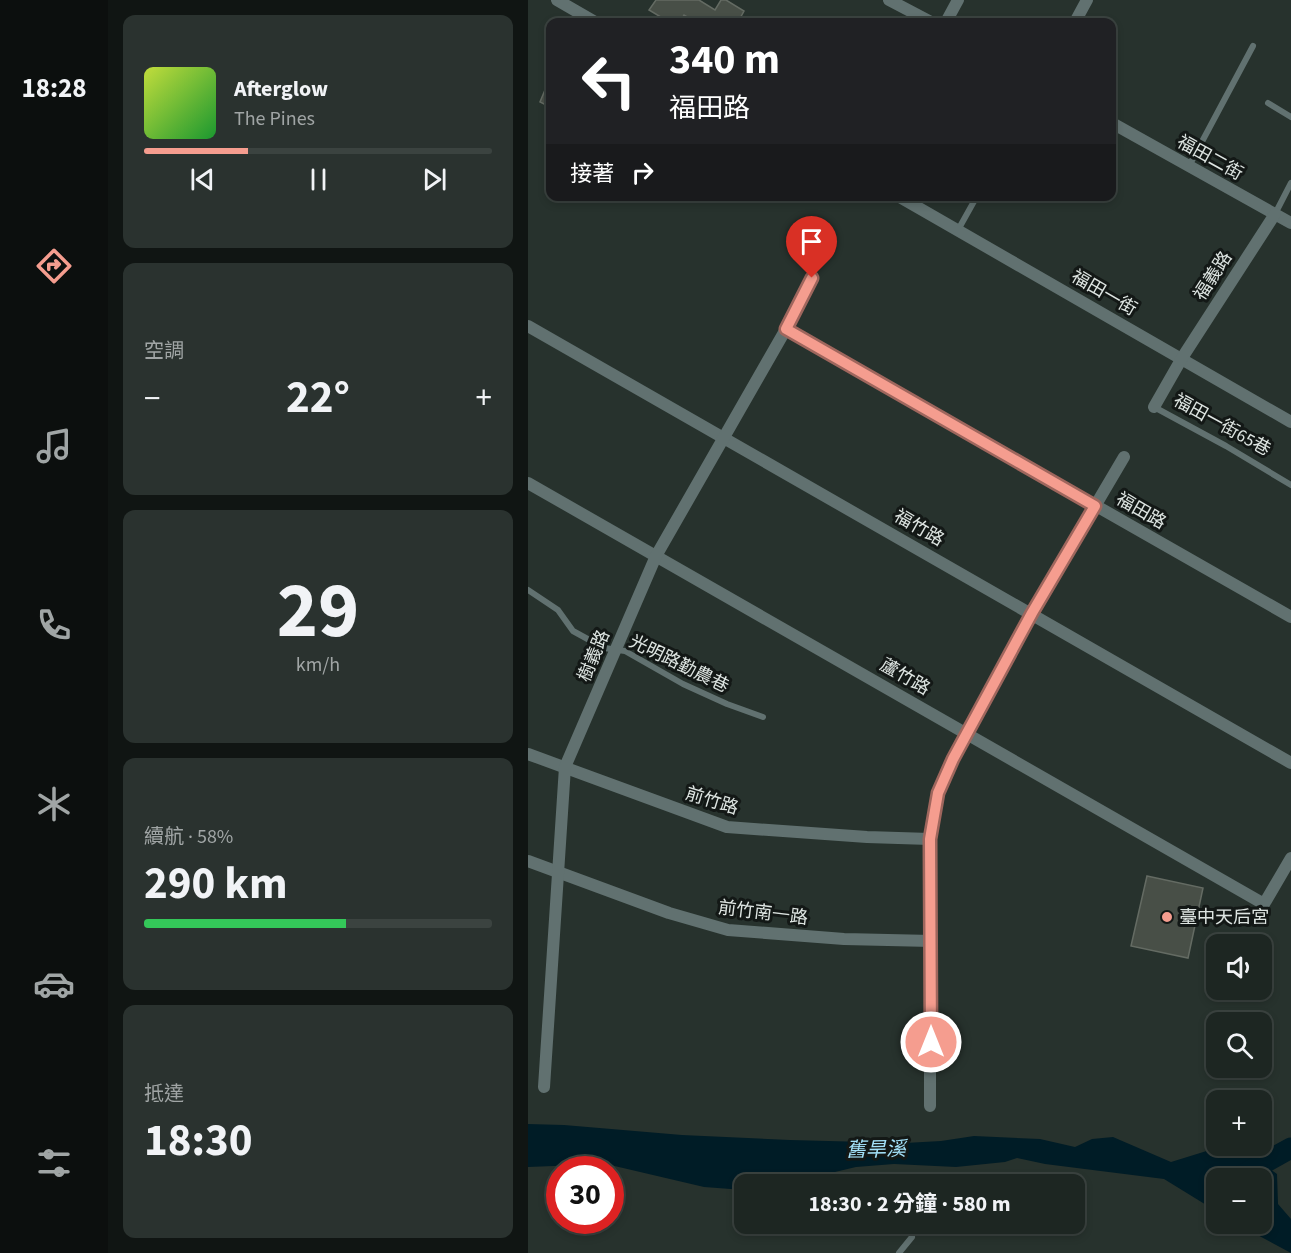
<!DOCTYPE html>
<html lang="zh-TW">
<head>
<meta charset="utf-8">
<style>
	:root { --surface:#1d2622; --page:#2a322f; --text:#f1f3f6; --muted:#a0a5a5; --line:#3b4340; --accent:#f59d8f }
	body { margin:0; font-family:"Source Sans 3","Noto Sans TC",sans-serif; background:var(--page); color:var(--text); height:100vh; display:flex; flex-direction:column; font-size:22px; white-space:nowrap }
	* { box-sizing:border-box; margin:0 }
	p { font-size:20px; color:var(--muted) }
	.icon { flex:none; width:33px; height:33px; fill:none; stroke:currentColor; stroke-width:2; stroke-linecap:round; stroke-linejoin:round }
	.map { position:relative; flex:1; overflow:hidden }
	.sheet { display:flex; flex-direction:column; gap:15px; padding:15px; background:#101513; width:420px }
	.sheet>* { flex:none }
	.banner { position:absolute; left:18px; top:18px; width:570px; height:183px; border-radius:12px; box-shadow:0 3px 9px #0003,0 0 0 2px var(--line); background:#202124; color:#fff; overflow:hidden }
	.fabs { position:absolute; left:678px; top:934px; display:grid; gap:12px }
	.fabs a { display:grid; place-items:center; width:66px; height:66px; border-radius:12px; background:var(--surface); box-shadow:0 3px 9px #0003,0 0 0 2px var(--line); font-size:30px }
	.speed { position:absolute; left:18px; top:1156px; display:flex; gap:12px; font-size:30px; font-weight:700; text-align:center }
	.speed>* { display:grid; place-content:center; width:78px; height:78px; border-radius:50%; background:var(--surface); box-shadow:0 3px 9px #0003,0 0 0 2px var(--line); line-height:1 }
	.speed .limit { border:9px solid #d22; background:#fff; color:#111 }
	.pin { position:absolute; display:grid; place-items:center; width:51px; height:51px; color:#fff; margin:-62px -26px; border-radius:50% 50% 50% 0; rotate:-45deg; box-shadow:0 0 6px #0007 }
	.pin .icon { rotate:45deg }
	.me { position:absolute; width:66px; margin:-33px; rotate:0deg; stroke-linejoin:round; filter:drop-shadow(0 0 4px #0008) }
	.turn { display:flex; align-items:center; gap:21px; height:126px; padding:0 24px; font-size:27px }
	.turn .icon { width:78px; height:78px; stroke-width:2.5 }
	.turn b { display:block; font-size:42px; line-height:51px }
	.then { display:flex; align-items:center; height:57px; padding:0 24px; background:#0003; gap:12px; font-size:22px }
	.big { font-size:45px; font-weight:700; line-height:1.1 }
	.sheet .widget { flex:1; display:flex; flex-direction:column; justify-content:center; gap:9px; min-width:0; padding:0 21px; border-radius:12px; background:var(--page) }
	.sheet .dial { align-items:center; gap:0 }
	.dial b { font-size:78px; line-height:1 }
	.song { display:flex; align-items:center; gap:18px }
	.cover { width:72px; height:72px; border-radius:9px; background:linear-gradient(135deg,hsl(70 70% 55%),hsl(130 70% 35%)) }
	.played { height:6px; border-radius:3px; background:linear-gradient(90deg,var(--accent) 30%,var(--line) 30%) }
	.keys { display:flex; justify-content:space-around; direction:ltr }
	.heat { display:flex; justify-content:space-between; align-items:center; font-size:33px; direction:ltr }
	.charge { height:9px; border-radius:4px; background:linear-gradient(90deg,#34c759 58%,var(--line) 0) }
	.trip { position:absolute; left:206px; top:1174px; width:351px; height:60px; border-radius:12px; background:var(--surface); box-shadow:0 3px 9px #0003,0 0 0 2px var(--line); font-weight:700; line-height:60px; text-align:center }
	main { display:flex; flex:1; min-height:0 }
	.dock { display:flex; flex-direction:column; width:108px; justify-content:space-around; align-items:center; background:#0c0f0e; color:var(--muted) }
	.dock .icon { width:42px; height:42px }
	.dock .on { color:var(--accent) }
	.dock b { font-size:27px; color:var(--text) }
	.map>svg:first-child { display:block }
	.water { fill:#001c26 }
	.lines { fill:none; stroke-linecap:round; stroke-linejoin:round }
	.river { stroke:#001c26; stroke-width:21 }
	.building { fill:#484f47; stroke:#646b63; stroke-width:1.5 }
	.service { stroke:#617170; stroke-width:6 }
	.minor { stroke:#617170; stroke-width:12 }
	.route-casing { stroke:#9f665d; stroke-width:15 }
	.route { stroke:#f59d8f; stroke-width:10 }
	.poi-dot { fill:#f59d8f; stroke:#131816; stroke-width:2 }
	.labels { text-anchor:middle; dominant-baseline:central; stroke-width:6; stroke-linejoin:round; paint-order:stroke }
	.street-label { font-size:18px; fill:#dee5e2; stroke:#131816 }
	.poi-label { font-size:18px; fill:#dee5e2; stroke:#131816; text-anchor:start }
	.water-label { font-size:20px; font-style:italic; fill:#a4e2fa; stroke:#131816 }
</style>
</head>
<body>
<main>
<nav class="dock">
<b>18:28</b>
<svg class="icon on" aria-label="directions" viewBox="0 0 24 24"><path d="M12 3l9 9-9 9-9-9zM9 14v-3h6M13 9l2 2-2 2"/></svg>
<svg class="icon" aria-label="music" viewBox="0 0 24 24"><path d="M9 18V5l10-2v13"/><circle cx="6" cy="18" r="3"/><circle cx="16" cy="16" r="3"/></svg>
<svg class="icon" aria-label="phone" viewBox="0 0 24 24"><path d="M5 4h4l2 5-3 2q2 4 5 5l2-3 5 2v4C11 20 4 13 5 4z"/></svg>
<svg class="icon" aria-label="climate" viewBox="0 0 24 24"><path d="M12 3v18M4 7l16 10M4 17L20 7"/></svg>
<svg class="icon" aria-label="car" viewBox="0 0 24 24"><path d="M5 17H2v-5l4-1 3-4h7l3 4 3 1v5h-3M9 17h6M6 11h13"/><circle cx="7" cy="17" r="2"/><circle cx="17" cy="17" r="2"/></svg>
<svg class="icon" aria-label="filters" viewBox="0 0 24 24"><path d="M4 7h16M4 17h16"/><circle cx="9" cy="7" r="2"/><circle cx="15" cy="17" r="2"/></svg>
</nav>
<section class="sheet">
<div class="widget">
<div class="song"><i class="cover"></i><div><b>Afterglow</b><p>The Pines</p></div></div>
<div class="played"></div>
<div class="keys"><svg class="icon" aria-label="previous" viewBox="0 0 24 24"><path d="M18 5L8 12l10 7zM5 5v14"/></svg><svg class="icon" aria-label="pause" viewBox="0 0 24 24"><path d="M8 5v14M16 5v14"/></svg><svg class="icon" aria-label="next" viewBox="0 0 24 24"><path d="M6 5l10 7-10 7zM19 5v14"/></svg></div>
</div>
<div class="widget"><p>空調</p>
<div class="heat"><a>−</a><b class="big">22°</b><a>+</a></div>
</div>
<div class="widget dial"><b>29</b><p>km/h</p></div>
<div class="widget"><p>續航 · 58%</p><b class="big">290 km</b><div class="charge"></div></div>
<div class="widget"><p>抵達</p><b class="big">18:30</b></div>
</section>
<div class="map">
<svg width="763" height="1253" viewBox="0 0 763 1253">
	<rect width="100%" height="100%" fill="#27322d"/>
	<!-- water -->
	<polygon class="water" points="0,1124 36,1125 154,1135 262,1140 377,1143 413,1141 446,1136 512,1139 547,1147 564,1139 585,1137 643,1162 685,1149 712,1147 749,1174 750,1204 763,1219 763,1253 709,1224 734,1224 734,1179 688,1179 688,1211 636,1179 517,1164 489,1158 477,1162 428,1167 366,1164 328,1167 252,1185 216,1185 216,1190 176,1187 78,1164 0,1167"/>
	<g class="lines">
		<!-- river -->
		<polyline class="river" points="707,1179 763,1148"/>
	</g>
	<!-- building -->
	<g class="building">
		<polygon points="128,0 171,0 187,10 193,0 198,0 216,11 210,22 168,22 156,15 152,22 141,22 121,10"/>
		<polygon points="22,78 22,107 12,102"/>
		<polygon points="619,876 675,888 660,958 603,946"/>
	</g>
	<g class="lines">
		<!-- service -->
		<g class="service">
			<polyline points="740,103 763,117"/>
			<polyline points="661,166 725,46"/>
			<polyline points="747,214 763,183"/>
			<polyline points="430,230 449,196"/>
			<polyline points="626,407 698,446 763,485"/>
			<polyline points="0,590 30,610 45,631 76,648 97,651 155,684 199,704 235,717"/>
			<polyline points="371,1253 384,1237"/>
		</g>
		<!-- minor -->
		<g class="minor">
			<polyline points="29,0 67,22"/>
			<polyline points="361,0 403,22"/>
			<polyline points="418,22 430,0"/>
			<polyline points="547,22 559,0"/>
			<polyline points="584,123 763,223"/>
			<polyline points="370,196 763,422"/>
			<polyline points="0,326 763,763"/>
			<polyline points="258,329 763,617"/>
			<polyline points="626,407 654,358 747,214"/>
			<polyline points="0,483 736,904 763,858"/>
			<polyline points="0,754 199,827 339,837 402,839"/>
			<polyline points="0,861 141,913 200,930 316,939 404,941"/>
			<polyline points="16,1087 37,767 128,556 258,329 284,278"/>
			<polyline points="402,1106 402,839 410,793 425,759 504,613 596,457"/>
		</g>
	</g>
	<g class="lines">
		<defs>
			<polyline id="route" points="284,278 258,329 567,506 504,613 425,759 410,793 402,839 403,1042"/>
		</defs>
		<!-- route casing -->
		<use href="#route" class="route-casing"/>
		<!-- route -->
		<use href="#route" class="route"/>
	</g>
	<!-- markers -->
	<circle class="poi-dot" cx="639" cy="917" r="6"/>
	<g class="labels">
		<!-- street labels -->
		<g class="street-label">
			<text transform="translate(682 158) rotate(29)">福田二街</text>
			<text transform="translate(685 276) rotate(-57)">福義路</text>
			<text transform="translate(576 293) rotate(30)">福田一街</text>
			<text transform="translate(694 425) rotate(29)">福田一街65巷</text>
			<text transform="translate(613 511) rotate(30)">福田路</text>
			<text transform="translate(391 528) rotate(30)">福竹路</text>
			<text transform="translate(66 656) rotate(-67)">樹義路</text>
			<text transform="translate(151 664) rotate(26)">光明路勤農巷</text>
			<text transform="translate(377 677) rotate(30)">蘆竹路</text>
			<text transform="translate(184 801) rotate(17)">前竹路</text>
			<text transform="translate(235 913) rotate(7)">前竹南一路</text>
		</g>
		<!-- poi labels -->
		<g class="poi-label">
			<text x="651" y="917">臺中天后宮</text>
		</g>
		<!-- water labels -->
		<g class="water-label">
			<text transform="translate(348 1150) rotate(-1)">舊旱溪</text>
		</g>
	</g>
</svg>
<div class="fabs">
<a><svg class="icon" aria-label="sound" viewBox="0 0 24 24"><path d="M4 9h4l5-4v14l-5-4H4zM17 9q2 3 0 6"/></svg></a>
<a><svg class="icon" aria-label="search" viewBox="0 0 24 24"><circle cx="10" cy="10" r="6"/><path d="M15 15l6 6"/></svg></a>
<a>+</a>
<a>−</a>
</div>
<div class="speed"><div class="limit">30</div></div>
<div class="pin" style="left:284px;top:278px;background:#d93025"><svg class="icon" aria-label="arrive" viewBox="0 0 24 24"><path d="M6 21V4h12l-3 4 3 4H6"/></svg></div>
<svg class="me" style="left:403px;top:1042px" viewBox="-20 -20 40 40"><circle r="17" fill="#f59d8f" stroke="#fff" stroke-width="3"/><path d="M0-11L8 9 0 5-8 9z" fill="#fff"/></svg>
<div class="trip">18:30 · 2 分鐘 · 580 m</div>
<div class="banner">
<div class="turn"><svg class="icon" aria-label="left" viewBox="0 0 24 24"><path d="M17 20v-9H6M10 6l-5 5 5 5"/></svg><div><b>340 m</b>福田路</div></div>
<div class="then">接著<svg class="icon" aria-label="right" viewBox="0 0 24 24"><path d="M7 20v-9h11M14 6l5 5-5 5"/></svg></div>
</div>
</div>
</main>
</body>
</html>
